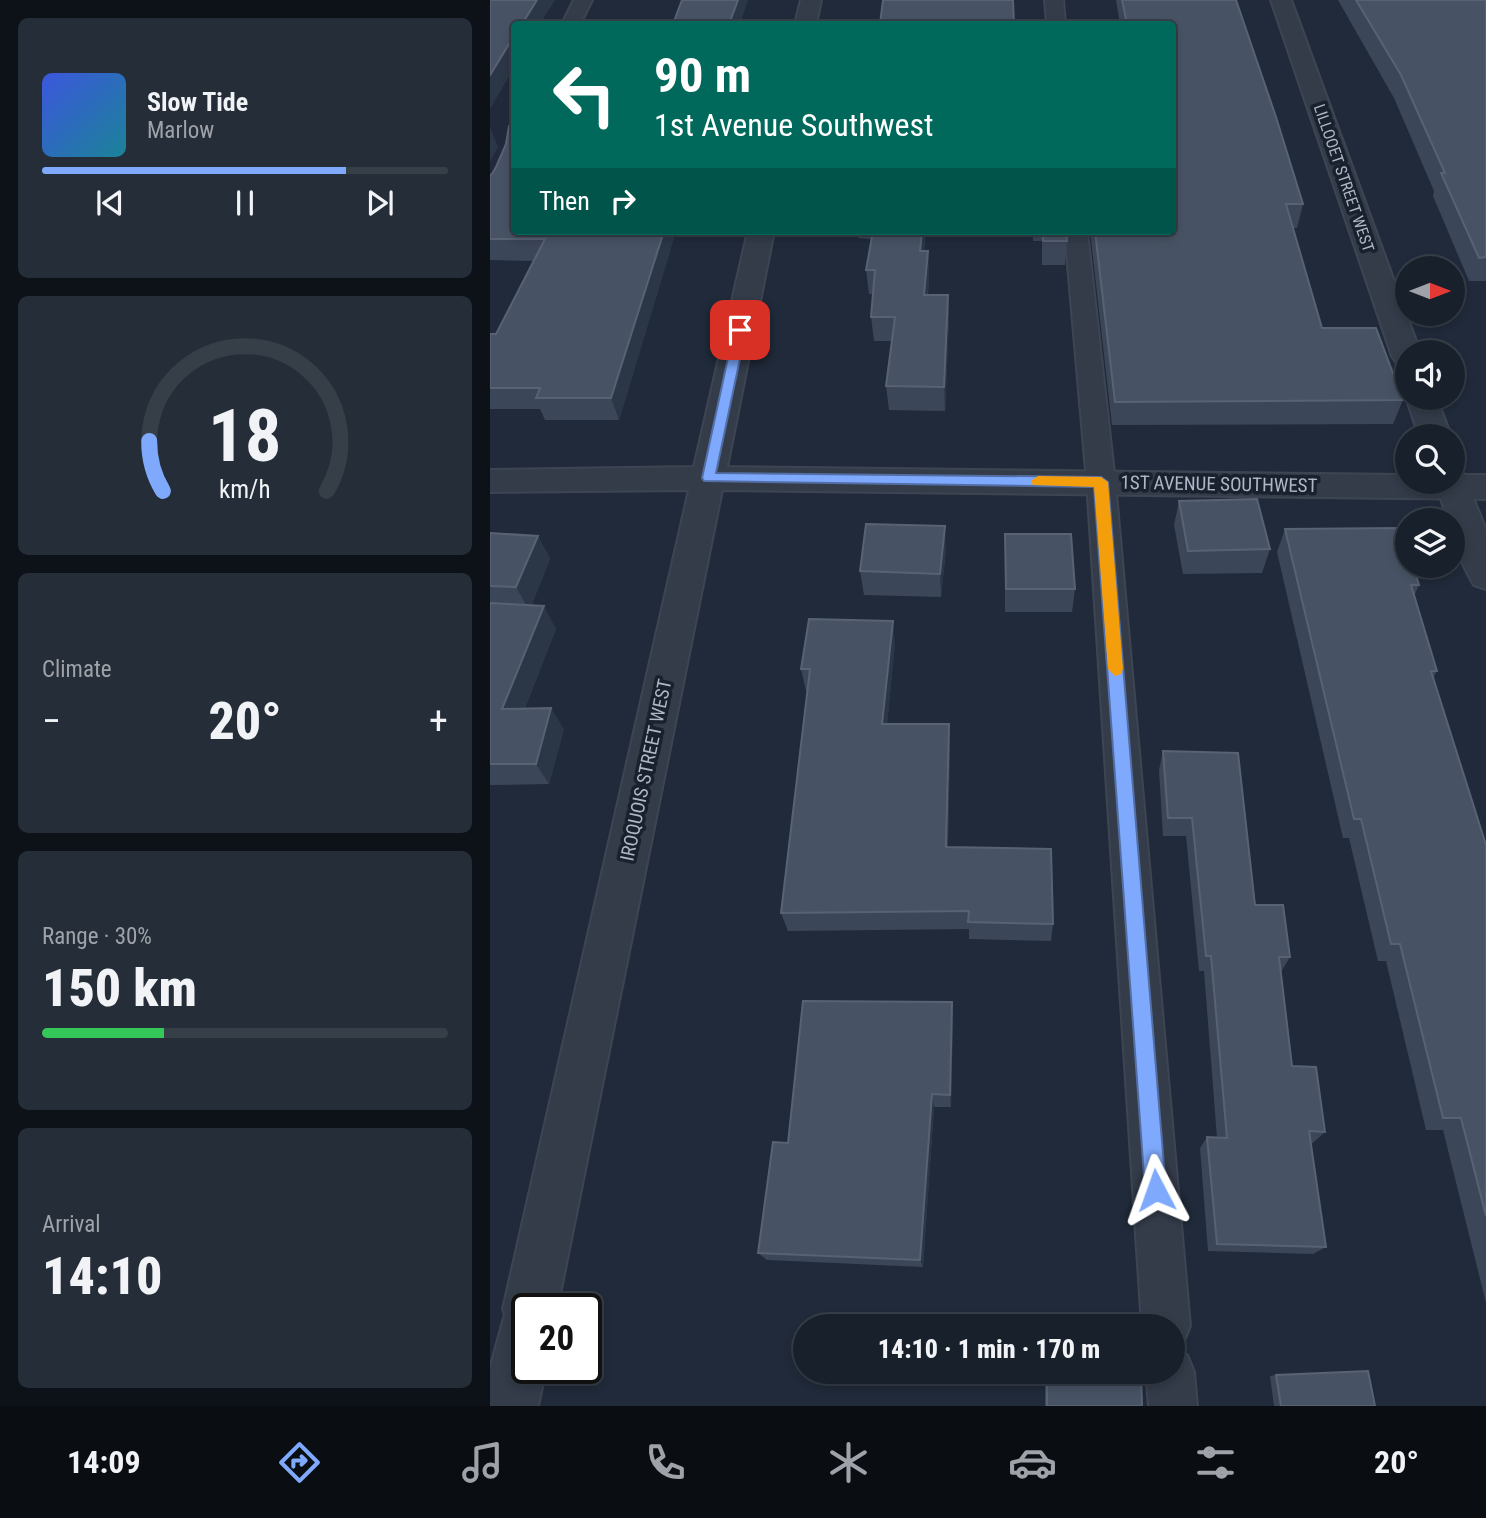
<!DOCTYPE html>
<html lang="en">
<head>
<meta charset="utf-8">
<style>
	:root { --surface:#18202c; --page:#252d38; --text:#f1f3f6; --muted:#9fa3a9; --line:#363e48; --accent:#7ea9fc }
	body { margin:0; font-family:"Roboto Condensed",sans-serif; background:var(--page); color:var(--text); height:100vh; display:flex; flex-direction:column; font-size:26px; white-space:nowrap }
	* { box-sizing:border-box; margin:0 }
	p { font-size:23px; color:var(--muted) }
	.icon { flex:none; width:38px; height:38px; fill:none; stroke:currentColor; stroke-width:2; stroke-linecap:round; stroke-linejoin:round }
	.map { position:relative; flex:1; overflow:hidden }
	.details { display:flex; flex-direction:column; gap:18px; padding:18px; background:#0d1218; width:490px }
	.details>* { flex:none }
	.hud { position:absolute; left:21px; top:21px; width:665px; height:214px; border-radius:7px; box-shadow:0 4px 10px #0003,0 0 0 2px var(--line); background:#00695c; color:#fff; overflow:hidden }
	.needle { width:46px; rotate:90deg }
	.controls { position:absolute; left:905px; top:256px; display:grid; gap:14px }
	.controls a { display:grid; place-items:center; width:70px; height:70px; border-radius:50%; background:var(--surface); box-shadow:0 4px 10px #0003,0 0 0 2px var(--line); font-size:35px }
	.speed { position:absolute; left:21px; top:1293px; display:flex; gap:14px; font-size:35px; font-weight:700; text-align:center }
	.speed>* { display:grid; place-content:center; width:91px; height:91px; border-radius:50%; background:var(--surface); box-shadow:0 4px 10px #0003,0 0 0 2px var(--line); line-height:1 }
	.speed .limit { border:4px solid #111; border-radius:10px; background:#fff; color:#111 }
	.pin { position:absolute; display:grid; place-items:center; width:60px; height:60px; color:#fff; margin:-30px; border-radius:14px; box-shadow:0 4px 10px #0006 }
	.me { position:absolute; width:77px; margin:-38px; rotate:356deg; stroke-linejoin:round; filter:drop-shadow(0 0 5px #0008) }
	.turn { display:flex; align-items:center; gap:24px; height:147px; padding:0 28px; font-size:32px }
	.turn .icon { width:91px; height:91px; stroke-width:2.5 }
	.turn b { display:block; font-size:49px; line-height:60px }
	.then { display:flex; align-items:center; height:66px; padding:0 28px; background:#0003; gap:14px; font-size:26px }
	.big { font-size:52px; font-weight:800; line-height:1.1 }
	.details .tile { flex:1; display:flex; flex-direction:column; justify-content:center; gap:10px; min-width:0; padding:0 24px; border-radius:10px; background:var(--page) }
	.details .dial { align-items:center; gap:0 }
	.dial svg { height:182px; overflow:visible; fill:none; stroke:var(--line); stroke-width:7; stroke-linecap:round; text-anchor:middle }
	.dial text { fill:var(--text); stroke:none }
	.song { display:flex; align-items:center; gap:21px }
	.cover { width:84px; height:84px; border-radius:10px; background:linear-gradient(135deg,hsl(230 70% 55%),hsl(190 70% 35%)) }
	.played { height:7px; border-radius:4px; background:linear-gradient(90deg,var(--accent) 75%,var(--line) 75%) }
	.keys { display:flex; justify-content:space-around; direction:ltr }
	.heat { display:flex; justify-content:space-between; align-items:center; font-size:38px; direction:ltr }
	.charge { height:10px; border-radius:5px; background:linear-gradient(90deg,#34c759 30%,var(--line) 0) }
	.trip { position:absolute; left:303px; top:1314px; width:392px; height:70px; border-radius:35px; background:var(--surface); box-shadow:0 4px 10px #0003,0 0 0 2px var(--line); font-weight:800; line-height:70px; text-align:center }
	.tabs { display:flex; height:112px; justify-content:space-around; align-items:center; background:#0a0d12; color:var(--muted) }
	.tabs .icon { width:49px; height:49px }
	.tabs .selected { color:var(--accent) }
	.tabs b { font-size:32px; color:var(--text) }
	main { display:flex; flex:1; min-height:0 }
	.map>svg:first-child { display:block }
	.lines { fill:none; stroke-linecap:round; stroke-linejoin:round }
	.service-casing { stroke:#3d4553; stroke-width:4 }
	.minor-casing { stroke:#3d4553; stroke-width:4 }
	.tertiary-casing { stroke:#3d4553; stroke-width:4 }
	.service { fill:#343c4a; fill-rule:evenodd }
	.minor { fill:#343c4a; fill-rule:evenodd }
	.tertiary { fill:#343c4a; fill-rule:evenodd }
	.wall { fill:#3b4658 }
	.shaded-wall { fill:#2b3647 }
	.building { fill:#475364; stroke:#586273; stroke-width:2 }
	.route { fill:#7ea9fc; stroke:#526ea4; stroke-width:2 }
	.slow { fill:#f59e0b }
	.labels { text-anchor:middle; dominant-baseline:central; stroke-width:7; stroke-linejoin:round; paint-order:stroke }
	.far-street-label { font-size:16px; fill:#afb7c6; stroke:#19212f }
	.street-label { font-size:19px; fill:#afb7c6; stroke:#19212f }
</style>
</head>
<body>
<main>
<section class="details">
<div class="tile">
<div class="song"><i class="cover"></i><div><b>Slow Tide</b><p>Marlow</p></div></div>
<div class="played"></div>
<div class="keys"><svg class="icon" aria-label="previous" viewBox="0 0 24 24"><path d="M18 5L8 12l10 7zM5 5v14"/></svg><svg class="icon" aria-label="pause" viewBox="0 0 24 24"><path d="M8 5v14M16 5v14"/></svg><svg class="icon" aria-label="next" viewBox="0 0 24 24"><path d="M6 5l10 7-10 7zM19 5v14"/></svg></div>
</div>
<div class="tile dial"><svg viewBox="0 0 100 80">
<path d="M14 69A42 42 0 1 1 86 69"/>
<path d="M14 69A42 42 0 0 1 8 47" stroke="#7ea9fc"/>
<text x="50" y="56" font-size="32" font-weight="700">18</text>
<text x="50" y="72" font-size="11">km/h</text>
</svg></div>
<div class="tile"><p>Climate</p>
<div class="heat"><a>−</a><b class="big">20°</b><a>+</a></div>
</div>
<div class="tile"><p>Range · 30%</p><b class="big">150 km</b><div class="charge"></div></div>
<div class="tile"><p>Arrival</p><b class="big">14:10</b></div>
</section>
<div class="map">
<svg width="996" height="1406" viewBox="0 0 996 1406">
	<rect width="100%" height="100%" fill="#202a3a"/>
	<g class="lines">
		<defs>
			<g id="service">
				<polygon points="84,0 102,0 90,24 72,24"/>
				<polygon points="555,0 573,0 575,24 557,24"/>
				<polygon points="575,231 597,231 625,482 700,1326 693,1343 682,1347 682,1326 652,1326 597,482"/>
				<polygon points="682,1349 697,1355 704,1372 707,1406 659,1406 656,1372 682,1372"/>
			</g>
			<g id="minor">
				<polygon points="311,0 331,0 326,24 305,24"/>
				<polygon points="258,231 284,231 237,467 917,475 917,481 962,481 962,475 996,475 996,499 232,490 67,1309 37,1309 37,1368 56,1368 48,1406 0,1406 0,1369 15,1314 13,1309 199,490 0,492 0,470 204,467"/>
			</g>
			<g id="tertiary">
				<polygon points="781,0 801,0 930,352 917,352 917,365 907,363 902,356"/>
				<polygon points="917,395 917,397 946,397 961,436 929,436 916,397"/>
				<path d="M962 470 973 473 996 530V589L984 585C973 567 962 541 962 520H958L945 481H962Z"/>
			</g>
		</defs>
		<!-- service casing -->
		<use href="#service" class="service-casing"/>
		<!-- minor casing -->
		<use href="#minor" class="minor-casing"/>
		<!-- tertiary casing -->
		<use href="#tertiary" class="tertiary-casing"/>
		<!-- service -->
		<use href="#service" class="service"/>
		<!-- minor -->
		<use href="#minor" class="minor"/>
		<!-- tertiary -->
		<use href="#tertiary" class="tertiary"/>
	</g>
	<!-- wall -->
	<g class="wall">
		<polygon points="626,0 746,0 813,204 807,228 803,228 832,328 913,400 903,424 622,425 600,231 682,231 682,24 630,24"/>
		<polygon points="848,0 996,0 996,281 979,281 943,196 944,191 904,98"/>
		<polygon points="6,167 186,231 129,420 55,420 50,409 0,409 0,334 6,334 44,261 0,260 0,175 2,174"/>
		<polygon points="368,231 436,231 434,251 438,251 439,275 438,295 458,295 459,319 455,411 399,410 396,386 402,341 384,341 381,317 383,294 379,294 376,270 381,239 368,238"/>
		<polygon points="543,231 576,231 577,241 575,265 552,265 552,241 543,241"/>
		<polygon points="689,501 780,549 772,573 693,574 684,525"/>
		<polygon points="795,529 929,585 924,596 947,671 943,678 996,845 996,1303 953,1130 936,1130 896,961 888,961 859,838 853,838 787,552"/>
		<polygon points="0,533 48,536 60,559 41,606 66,629 35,708 74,729 59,784 0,785"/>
		<polygon points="515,534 585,589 582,612 515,612"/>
		<polygon points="456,549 451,597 374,595 370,571"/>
		<polygon points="405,643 397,724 460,746 458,847 563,924 561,941 479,939 479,929 298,931 291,913 317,691 316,691 311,669"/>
		<polygon points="673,751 765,905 800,957 791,972 802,1066 835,1132 823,1143 821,1143 836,1247 823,1254 718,1251 710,1148 717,1137 727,1138 714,971 709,971 696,836 673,836 669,770"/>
		<polygon points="462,1002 463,1017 461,1107 444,1107 433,1267 277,1260 268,1253 298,1143"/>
		<polygon points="555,1372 651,1372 652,1406 555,1406"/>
		<polygon points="786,1375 885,1406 784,1406 780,1376"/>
	</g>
	<!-- shaded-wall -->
	<g class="shaded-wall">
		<polygon points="47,0 65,0 50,24 32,24"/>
		<polygon points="248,0 258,0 250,24 239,24"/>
		<polygon points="24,36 24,68 0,109 0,75"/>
		<polygon points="0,127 8,147 0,162"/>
		<polygon points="174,231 186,231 129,420 121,398"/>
		<polygon points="432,231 436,231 431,275 430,251"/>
		<polygon points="438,251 439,275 435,319 434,295"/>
		<polygon points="458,295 459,319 455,411 454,387"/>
		<polygon points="455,526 456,549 451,597 450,574"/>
		<polygon points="48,536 60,559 39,610 26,587"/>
		<polygon points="54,606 66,629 26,730 12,709"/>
		<polygon points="403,621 405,643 395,746 392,724"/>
		<polygon points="61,708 74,729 59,784 46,764"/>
		<polygon points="459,724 460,746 457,866 456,847"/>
		<polygon points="462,1002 463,1017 461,1107 460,1095"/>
		<polygon points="442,1094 444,1107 433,1267 430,1260"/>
	</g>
	<!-- building -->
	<g class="building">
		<polygon points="0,0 47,0 32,24 24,24 24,36 0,75"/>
		<polygon points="192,0 248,0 239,24 183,24"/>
		<polygon points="393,0 523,0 524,24 390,24"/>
		<polygon points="632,0 746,0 786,117 813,204 796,204 832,328 886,328 913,400 625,402 605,231 682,231 682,24 637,24"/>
		<polygon points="866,0 996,0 996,257 989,258 951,173 955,173 911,75"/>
		<polygon points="19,126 24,126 24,231 174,231 121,398 46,398 50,388 0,388 0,334 6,334 55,239 0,239 0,175 2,174 6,167 16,144"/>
		<polygon points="383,231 432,231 430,251 438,251 434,295 458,295 454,387 396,386 405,317 381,317 385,270 376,270"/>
		<polygon points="553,231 576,231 577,241 553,241"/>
		<polygon points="767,499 780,549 698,551 689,501"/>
		<polygon points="376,524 455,526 450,574 370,571"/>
		<polygon points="911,528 917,548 917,565 923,565 929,585 921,585 947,671 941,671 996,845 996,1216 971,1118 953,1118 910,944 901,944 871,819 864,819 795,529"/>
		<polygon points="0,533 48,536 26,587 0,586"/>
		<polygon points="515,534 581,534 585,589 516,589"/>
		<polygon points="0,603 54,606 12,709 61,708 46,764 0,764"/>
		<polygon points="319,619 403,621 392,724 459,724 456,847 561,849 563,924 478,922 479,911 291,913 320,669 311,669"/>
		<polygon points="673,751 748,753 765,905 793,905 800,957 789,957 802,1066 826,1067 835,1132 819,1131 836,1247 727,1244 717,1137 737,1138 721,956 716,956 702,818 678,818"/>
		<polygon points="313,1001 462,1002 460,1095 442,1094 430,1260 268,1253 283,1142 298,1143"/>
		<polygon points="878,1371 885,1406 791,1406 786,1375"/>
		<polygon points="557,1372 651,1372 652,1406 557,1406"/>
	</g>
	<!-- route -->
	<polygon class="route" points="250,326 256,330 226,473 611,477 618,482 676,1190 673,1198 666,1201 658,1198 655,1190 604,487 214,481 212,478 244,330"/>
	<!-- slow -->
	<polygon class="slow" points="548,476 611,477 618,482 633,669 631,674 625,676 618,669 604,487 543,485 541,481"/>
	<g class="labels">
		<!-- far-street labels -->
		<g class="far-street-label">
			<text transform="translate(854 178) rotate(71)">LILLOOET STREET WEST</text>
		</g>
		<!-- street labels -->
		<g class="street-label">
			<text transform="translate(729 484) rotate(1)">1ST AVENUE SOUTHWEST</text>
			<text transform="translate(156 770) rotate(-78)">IROQUOIS STREET WEST</text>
		</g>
	</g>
</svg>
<div class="controls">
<a><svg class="needle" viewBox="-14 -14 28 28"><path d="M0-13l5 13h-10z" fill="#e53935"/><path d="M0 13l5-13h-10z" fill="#9fa3a9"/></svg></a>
<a><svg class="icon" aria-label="sound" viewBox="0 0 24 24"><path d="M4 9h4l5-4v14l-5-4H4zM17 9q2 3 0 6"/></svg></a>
<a><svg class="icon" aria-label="search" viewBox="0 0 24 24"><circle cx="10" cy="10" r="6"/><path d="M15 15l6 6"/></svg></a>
<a><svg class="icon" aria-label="layers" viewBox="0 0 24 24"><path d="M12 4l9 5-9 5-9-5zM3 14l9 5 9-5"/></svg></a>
</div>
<div class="speed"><div class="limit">20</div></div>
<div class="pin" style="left:250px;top:330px;background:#d93025"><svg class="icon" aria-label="arrive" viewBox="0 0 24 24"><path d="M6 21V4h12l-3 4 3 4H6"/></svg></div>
<svg class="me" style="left:666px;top:1190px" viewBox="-20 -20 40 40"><path d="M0-17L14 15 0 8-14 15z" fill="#7ea9fc" stroke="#fff" stroke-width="4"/></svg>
<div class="trip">14:10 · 1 min · 170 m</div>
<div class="hud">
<div class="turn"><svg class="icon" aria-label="left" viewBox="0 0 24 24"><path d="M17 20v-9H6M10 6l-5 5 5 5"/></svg><div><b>90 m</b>1st Avenue Southwest</div></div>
<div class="then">Then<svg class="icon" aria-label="right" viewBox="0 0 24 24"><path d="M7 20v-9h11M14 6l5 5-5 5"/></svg></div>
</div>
</div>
</main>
<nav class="tabs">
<b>14:09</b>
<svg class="icon selected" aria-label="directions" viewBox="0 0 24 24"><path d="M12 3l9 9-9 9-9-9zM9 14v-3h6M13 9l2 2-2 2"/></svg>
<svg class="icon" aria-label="music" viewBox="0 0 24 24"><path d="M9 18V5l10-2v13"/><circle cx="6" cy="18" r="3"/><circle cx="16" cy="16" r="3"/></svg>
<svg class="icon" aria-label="phone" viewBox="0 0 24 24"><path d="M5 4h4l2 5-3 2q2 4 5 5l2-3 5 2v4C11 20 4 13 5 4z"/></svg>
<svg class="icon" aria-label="climate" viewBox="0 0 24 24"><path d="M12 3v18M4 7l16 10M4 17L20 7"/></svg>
<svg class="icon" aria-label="car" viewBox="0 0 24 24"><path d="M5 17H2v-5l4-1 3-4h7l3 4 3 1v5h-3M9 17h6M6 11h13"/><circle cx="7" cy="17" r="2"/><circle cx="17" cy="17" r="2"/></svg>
<svg class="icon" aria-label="filters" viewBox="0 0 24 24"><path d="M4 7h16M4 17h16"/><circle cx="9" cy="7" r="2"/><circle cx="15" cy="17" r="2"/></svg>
<b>20°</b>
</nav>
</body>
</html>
